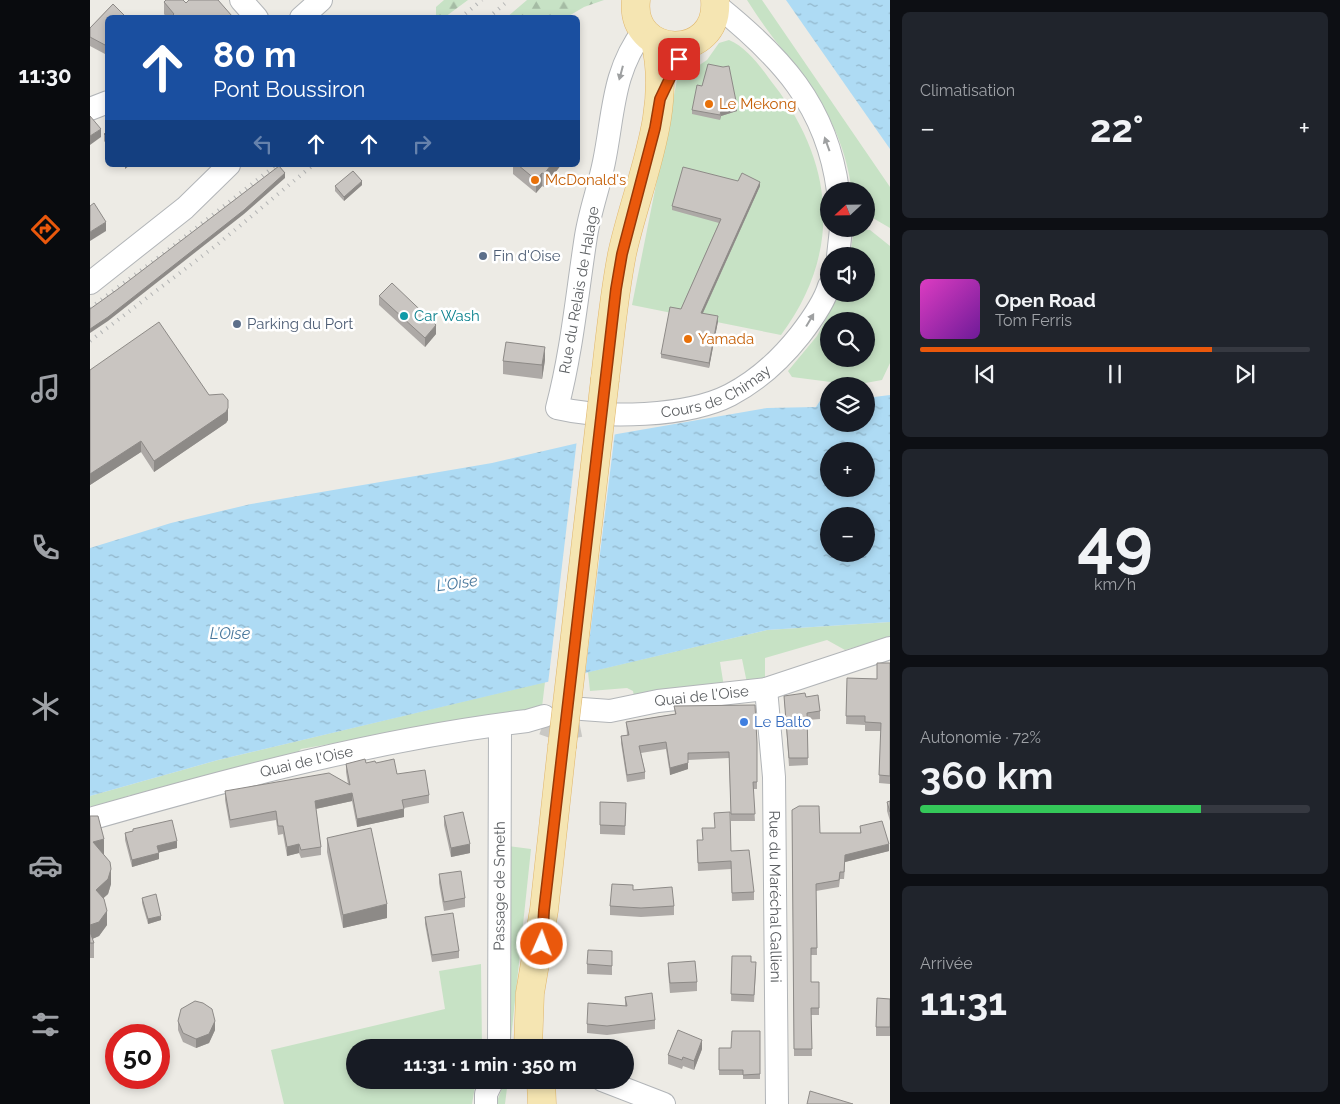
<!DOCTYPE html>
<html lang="fr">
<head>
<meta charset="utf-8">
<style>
	:root { --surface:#171b24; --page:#20242c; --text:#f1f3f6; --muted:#9ea1a6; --line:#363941; --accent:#ea580c }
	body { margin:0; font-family:Raleway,sans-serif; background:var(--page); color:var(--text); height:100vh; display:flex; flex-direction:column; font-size:19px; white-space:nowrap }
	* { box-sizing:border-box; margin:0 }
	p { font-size:16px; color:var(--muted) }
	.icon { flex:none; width:28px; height:28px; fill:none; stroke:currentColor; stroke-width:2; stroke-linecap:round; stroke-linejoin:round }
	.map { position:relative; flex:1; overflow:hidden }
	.details { display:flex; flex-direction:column; gap:12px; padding:12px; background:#0d0f14; width:450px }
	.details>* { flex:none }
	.hud { position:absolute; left:15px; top:15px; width:475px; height:152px; border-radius:8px; box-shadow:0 2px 8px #0003; background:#1a4fa0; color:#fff; overflow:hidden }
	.needle { width:32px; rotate:248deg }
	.fabs { position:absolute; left:730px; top:182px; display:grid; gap:10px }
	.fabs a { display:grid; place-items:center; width:55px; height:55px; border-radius:50%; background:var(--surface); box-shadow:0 2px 8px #0003; font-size:25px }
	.speed { position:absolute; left:15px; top:1024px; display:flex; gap:10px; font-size:25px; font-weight:700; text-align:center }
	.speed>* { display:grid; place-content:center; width:65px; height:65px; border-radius:50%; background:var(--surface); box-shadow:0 2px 8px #0003; line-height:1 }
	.speed .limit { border:8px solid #d22; background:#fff; color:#111 }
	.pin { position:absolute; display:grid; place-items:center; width:42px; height:42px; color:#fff; margin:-21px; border-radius:10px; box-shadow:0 2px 8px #0006 }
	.me { position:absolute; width:55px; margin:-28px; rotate:2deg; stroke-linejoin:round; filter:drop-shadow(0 0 4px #0008) }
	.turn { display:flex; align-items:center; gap:18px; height:105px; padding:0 25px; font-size:22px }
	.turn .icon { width:65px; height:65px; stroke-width:2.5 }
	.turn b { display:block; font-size:35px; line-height:42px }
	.lanes { display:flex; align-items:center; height:48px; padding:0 25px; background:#0003; justify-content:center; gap:25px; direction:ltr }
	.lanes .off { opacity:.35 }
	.big { font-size:38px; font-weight:700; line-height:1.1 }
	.details .widget { flex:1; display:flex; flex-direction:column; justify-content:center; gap:8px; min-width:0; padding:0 18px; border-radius:8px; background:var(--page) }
	.details .dial { align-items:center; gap:0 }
	.dial b { font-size:65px; line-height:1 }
	.song { display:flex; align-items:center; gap:15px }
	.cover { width:60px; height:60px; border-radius:8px; background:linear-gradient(135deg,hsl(310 70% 55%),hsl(280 70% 35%)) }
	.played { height:5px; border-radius:2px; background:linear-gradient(90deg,var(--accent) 75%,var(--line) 75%) }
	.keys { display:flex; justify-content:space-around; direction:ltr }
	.heat { display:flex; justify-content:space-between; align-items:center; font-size:28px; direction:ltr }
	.charge { height:8px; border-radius:4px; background:linear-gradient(90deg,#34c759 72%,var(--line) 0) }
	.trip { position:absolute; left:256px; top:1039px; width:288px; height:50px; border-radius:25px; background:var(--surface); box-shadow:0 2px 8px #0003; font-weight:700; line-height:50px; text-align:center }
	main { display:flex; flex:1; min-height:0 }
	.dock { display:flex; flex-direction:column; width:90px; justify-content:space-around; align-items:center; background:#090b0e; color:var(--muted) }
	.dock .icon { width:35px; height:35px }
	.dock .active { color:var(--accent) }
	.dock b { font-size:22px; color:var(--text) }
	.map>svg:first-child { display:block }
	.green { fill:#c7e2c5; fill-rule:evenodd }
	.forest { fill:url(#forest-firs) }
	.water { fill:url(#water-ripples); fill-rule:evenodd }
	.pier { fill:#edebe5 }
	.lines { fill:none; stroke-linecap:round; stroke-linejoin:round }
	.minor-tunnel { stroke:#c9c8c4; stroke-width:22; stroke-dasharray:22 11; stroke-linecap:butt }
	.minor-casing { stroke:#b2b5b8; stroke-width:24 }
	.major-casing { stroke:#e0b66c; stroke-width:29 }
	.minor { stroke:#fff; stroke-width:22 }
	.major { stroke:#f5e5b2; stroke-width:28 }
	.rail { stroke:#b3b4b4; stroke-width:4; stroke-dasharray:1 6; stroke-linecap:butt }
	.major-bridge-casing { stroke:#e0b66c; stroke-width:29; stroke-linecap:butt }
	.major-bridge { stroke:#f5e5b2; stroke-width:28 }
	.wall { fill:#ada9a6 }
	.shaded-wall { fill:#8d8a87 }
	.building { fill:#c9c5c1; stroke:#8d8a87 }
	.oneway { fill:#9ea0a1 }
	.route-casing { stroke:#983908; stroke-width:12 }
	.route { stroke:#ea580c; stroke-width:9 }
	.food-dot { fill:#e8710a; stroke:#fff; stroke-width:2 }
	.service-dot { fill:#5c6f8a; stroke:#fff; stroke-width:2 }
	.culture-dot { fill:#0f9aa8; stroke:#fff; stroke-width:2 }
	.shop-dot { fill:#3f7fe0; stroke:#fff; stroke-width:2 }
	.labels { text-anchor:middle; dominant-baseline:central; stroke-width:5; stroke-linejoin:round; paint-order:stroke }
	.food-label { font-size:15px; fill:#c56008; stroke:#fff; text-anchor:start }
	.service-label { font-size:15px; fill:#4e5e75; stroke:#fff; text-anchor:start }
	.street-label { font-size:15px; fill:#5d6063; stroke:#fff }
	.culture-label { font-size:15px; fill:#0d838f; stroke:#fff; text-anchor:start }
	.shop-label { font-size:15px; fill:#366cbe; stroke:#fff; text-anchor:start }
	.water-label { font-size:16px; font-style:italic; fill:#4a789c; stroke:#fff }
</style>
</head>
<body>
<main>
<nav class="dock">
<b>11:30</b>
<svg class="icon active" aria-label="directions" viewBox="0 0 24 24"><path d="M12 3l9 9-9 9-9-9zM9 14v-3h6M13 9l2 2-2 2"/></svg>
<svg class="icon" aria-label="music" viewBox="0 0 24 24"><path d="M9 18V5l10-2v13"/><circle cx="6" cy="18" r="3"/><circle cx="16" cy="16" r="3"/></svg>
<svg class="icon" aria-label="phone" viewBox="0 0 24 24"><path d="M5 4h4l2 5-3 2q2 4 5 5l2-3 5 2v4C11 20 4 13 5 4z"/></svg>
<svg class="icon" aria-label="climate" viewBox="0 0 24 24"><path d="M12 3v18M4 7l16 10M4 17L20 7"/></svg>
<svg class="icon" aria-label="car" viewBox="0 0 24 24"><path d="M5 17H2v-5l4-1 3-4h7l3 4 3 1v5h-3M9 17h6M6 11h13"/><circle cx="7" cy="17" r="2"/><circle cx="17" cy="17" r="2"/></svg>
<svg class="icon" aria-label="filters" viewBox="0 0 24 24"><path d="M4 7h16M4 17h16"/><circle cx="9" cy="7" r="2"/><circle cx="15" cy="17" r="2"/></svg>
</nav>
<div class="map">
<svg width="800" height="1104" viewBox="0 0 800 1104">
	<defs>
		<pattern id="forest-firs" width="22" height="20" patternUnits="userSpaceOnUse" patternTransform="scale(1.25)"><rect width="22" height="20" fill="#c7e2c5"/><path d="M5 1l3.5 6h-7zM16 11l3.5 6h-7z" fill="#a5bba4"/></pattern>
		<pattern id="water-ripples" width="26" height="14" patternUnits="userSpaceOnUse" patternTransform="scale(1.25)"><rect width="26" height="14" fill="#aedbf4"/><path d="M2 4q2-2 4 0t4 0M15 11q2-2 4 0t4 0" fill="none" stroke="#91b5c9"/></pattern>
	</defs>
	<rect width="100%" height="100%" fill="#edebe5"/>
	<!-- green -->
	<g class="green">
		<path d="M657 0H672L800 187V228L776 214V191H762C750 103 701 70 657 0Z"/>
		<path d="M639 40C658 48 672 69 684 85 745 164 752 253 691 335L542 305 587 80 617 60 629 43Z"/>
		<path d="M764 229 780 230 800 246V363L792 380 764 385 702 377 698 371 727 336 749 294H776V256H760ZM739 321H776V359H739Z"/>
		<polygon points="800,622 800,637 797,638 755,650 737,640 675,658 675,679 657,683 652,659 630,662 634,687 544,696 543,691 537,688 500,691 498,672 677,630"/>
		<polygon points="455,682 452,707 211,749 203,757 45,798 40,795 5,809 0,806 0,796 128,760"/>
		<polygon points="418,846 441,849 420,1048"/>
		<polygon points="391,964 392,1047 265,1048 265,1080 386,1080 382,1104 194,1104 181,1050 355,1009 349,971"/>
		<polygon points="415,1080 418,1080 415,1104 406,1104"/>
	</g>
	<!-- forest -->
	<g class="forest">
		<polygon points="354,0 378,0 355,17 346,17 346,7"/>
		<polygon points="437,0 514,0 494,7 477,17 417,17"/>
	</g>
	<!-- water -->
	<g class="water">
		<polygon points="696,0 800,0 800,149"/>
		<path d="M735 393 739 394V424H776V398L800 395V622L677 630 128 760 0 796V548L81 523 161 504 402 463 527 434 677 408 726 407ZM739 451H776V489H739ZM739 516H776V554H739Z"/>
	</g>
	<!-- pier -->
	<polygon class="pier" points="525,432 495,675 458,684 487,439"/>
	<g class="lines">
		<!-- minor-tunnel -->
		<polyline class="minor-tunnel" points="453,724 470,730 490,726"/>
		<defs>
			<g id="minor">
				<polyline points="151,0 167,18"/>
				<path d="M625 4C690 56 737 105 748 191"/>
				<polyline points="211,18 231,0"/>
				<path id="s1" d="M554 30C522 72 524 113 514 162 509 187 500 211 496 236 487 294 482 351 467 408 514 419 597 417 640 395 667 381 691 359 710 335 720 322 734 303 739 286"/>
				<polyline points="0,109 18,102"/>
				<polyline points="748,256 751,229"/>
				<polyline points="0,283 95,208 139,165"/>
				<path id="s2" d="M676 689 684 777 687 1104"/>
				<path id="s3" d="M492 709 520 711 568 701 676 689 800 648"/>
				<path id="s4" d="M0 819C143 778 289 739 437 721L454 716"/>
				<path id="s5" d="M409 1048 410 725"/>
				<polyline points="512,1080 574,1104"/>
				<polyline points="396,1104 396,1094 403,1080"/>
			</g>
			<g id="major">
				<path d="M546 0C539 59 630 62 625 0"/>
				<path d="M515 379C520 337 524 295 532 254 547 184 583 113 565 41"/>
				<polyline points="438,1048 440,993 454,910 472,747"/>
				<polyline points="451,1080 452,1104"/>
			</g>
		</defs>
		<!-- minor casing -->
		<use href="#minor" class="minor-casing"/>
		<!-- major casing -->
		<use href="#major" class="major-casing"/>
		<!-- minor -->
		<use href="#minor" class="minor"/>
		<!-- major -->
		<use href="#major" class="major"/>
		<!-- rail -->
		<g class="rail">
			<polyline points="370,18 392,0"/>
			<polyline points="398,18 419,0"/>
			<polyline points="0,308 73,254 186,165"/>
			<polyline points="0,341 128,244 223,165"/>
		</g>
		<defs>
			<polyline id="major-bridge" points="472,747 515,379"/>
		</defs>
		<!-- major-bridge casing -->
		<use href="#major-bridge" class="major-bridge-casing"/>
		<!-- major-bridge -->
		<use href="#major-bridge" class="major-bridge"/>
	</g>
	<!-- wall -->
	<g class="wall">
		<polygon points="74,2 96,3 142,18 77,18 74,14"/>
		<polygon points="23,4 15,54 0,46 0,28"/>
		<polygon points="602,110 647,111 631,116 630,120 602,114"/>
		<polygon points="18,131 18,146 14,141 14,134"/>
		<polygon points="423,165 471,165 454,187 452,186 446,193 423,174"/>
		<polygon points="272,185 254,201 245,191 245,186"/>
		<polygon points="670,186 613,313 628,321 619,368 571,358 571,354 629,223 582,210 582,206"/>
		<polygon points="289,296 346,334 335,347 289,305"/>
		<polygon points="455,360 452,379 413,374 413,361"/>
		<polygon points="0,370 119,395 138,420 136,423 64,472 51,452 0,485"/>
		<polygon points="800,663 800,784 789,783 791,731 775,731 775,725 756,724 757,678 787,679"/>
		<polygon points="694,696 716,697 730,711 730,719 717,720 718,765 699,766"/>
		<polygon points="584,706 667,743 667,789 663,789 665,821 641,821 639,758 598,760 598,769 580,775 576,749 551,753 555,772 555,779 537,782 531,743 531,736 537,735 536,722 585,714"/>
		<polygon points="286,763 307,774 339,795 339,803 314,808 314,817 267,827 262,801 226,809 231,847 231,855 211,858 209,853 197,856 193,834 188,835 186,820 140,828 135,800 135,791 258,784 256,772 256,764"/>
		<polygon points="800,801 800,821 797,811 797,802"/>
		<polygon points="510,802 536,803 535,835 510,834"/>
		<polygon points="702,810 730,833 770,833 770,826 799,851 755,862 754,879 750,879 749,887 726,891 727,955 721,955 721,982 729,982 729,1015 721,1015 722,1056 704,1056"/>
		<polygon points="0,816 14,854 13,854 21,884 18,894 13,898 17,925 9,936 2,939 4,943 4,958 0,958"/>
		<polygon points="354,816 380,853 361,857 354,825"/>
		<polygon points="43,829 87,848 68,852 69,859 42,867 35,840 35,833 43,831"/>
		<polygon points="237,838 297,918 253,928 237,852"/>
		<polygon points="607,840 641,851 664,892 664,900 642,901 641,869 608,871"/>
		<polygon points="349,874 375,898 375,907 354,911 349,883"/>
		<polygon points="543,890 584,906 584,915 551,917 520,915 520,906"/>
		<polygon points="52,898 71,920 58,924 52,903"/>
		<polygon points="335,917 369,951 369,958 342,962 335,924"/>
		<polygon points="642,956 661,962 666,970 664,1002 641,1001"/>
		<polygon points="522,961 522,975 497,974 497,964"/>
		<polygon points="578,963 607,982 607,991 580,993 578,972"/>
		<polygon points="535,997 565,1020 565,1029 517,1035 497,1033 497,1024 535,1006"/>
		<polygon points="800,999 800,1036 786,1036 786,1027"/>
		<polygon points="88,1021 125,1030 119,1043 106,1048 93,1042 88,1030"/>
		<polygon points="670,1031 670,1079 653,1079 653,1075 629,1075 629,1048 641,1048"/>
		<polygon points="612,1049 604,1070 593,1066 592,1069 578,1064 578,1055"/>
	</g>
	<!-- shaded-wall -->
	<g class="shaded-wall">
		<polygon points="18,42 18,51 15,54 15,45"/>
		<polygon points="647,106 647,111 631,116 630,120 631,111"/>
		<polygon points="11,129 11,137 0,145 0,136"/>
		<polygon points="35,165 40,165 35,169"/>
		<polygon points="461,165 471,165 454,187 454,174"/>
		<polygon points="195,173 195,178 154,214 18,321 0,333 0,329"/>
		<polygon points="452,173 452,186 446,193 446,180"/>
		<polygon points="272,181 272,185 254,201 254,197"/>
		<polygon points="670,182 670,186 611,317 611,313"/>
		<polygon points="16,222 16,231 0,241 0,232"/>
		<polygon points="628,316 628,321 619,368 619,363"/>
		<polygon points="346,325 346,334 335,347 335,338"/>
		<polygon points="455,347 455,360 452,379 452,365"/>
		<polygon points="138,408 138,420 136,423 64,472 64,461"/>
		<polygon points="51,441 51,452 0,485 0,474"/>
		<polygon points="598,763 598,769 580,775 580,768"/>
		<polygon points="262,793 262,801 225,809 225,801"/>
		<polygon points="314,809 314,817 267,827 267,819"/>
		<polygon points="14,839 14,854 3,857 3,842"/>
		<polygon points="87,841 87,848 67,853 67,846"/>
		<polygon points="209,844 209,853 197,856 197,847"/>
		<polygon points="380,844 380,853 361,857 361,848"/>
		<polygon points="799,844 799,851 755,862 754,879 755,855"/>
		<polygon points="69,853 69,859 42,867 42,860"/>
		<polygon points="21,869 21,884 18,894 6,905 6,890"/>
		<polygon points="297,904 297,918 253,928 253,915"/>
		<polygon points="17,911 17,925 9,936 0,940 0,925"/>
		<polygon points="71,916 71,920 58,924 58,919"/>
		<polygon points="125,1021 125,1030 119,1043 106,1048 106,1039"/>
		<polygon points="612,1040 612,1049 604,1070 604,1061"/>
	</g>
	<!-- building -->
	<g class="building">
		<polygon points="76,0 93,0 96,3 99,0 128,0 142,16 142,18 80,18 84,14 74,2"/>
		<polygon points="23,4 37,18 18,18 18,42 15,45 0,37 0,28"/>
		<polygon points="618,64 633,67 639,66 647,106 631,111 630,115 602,110 607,85 612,86"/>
		<polygon points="0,116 11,129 0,136"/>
		<polygon points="18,131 18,138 14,134"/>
		<polygon points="428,165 461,165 454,174 452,173 446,180"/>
		<polygon points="189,166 195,173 154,210 18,317 0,329 0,309 28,289"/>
		<polygon points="593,167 648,181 652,173 670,182 611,313 628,316 619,363 571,354 580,307 591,309 631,219 582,206"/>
		<polygon points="263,171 272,181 254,197 245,186"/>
		<polygon points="4,203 16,222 0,232 0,206"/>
		<polygon points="302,283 346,325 335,338 289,296"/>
		<polygon points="69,322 119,395 133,394 138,400 138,408 136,412 64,461 51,441 0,474 0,370"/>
		<polygon points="416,342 455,347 452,365 413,361"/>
		<polygon points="787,663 800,663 800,776 789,775 791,723 775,722 775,716 756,716 757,678 787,679"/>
		<polygon points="715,693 716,697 728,695 730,711 717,713 718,758 699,758 694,696"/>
		<polygon points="665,705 667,743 667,782 663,782 665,814 641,814 639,752 598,753 598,763 580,768 576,742 549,746 555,772 537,775 531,736 539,735 536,722 586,714 584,706"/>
		<polygon points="275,759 276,763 285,761 286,763 304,759 307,774 335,770 339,795 312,800 314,809 267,819 262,793 225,801 231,847 211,850 209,844 197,847 193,826 188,826 186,811 140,820 135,791 239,773 260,785 256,764"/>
		<polygon points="800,801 800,812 797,802"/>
		<polygon points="510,802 536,803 535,826 510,825"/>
		<polygon points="709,806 729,806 730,833 771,833 770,826 792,821 799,844 755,855 754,872 750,872 749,880 726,884 727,948 721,948 721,982 729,982 729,1008 721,1008 722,1049 704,1049 702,810"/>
		<polygon points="373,812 380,844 361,848 354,816"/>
		<polygon points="640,812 641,851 659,850 664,892 642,893 641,861 608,863 607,840 613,840 612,828 625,828 624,813"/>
		<polygon points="0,816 8,816 14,839 3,842 20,862 21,869 18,879 6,890 14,899 17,911 9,922 0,925"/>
		<polygon points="82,820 87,841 67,846 69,853 42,860 35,833 43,831 43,829"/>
		<polygon points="281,828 297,904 253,915 237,838"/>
		<polygon points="371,871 375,898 354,902 349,874"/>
		<polygon points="522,884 543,885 543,890 582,887 584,906 551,908 520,906"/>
		<polygon points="66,894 71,916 58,919 52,898"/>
		<polygon points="363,913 369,951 342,955 335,917"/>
		<polygon points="0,932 4,943 0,943"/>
		<polygon points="498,950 522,951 522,966 497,964"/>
		<polygon points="642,956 661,956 661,962 666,962 664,995 641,994"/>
		<polygon points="605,961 607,982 580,983 578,963"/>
		<polygon points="562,993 565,1020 517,1026 497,1024 498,1003 537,1006 535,997"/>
		<polygon points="787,998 800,999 800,1027 786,1027"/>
		<polygon points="105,1001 113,1003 122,1009 125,1021 119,1034 106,1039 93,1033 88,1021 91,1009"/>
		<polygon points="588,1030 612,1040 604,1061 593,1057 592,1060 578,1055"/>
		<polygon points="642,1031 670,1031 670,1074 653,1075 653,1070 629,1070 629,1048 641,1048"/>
		<polygon points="720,1091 763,1104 717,1104"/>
	</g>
	<!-- one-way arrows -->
	<defs><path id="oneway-solid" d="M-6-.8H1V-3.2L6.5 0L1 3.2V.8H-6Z" transform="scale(1.25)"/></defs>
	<g class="oneway">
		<use href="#oneway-solid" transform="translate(531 73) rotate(105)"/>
		<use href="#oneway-solid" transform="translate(737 144) rotate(-110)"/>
		<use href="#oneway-solid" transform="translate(720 320) rotate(-59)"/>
	</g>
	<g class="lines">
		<defs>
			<polyline id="route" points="452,944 454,910 526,289 532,254 565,128 570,99 589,59"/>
		</defs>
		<!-- route casing -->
		<use href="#route" class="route-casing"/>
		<!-- route -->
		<use href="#route" class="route"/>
	</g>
	<!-- markers -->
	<g class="food-dot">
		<circle cx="619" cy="104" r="5"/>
		<circle cx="445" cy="180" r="5"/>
		<circle cx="598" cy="339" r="5"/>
	</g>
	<g class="service-dot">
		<circle cx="393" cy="256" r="5"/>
		<circle cx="147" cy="324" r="5"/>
	</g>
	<circle class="culture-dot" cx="314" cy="316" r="5"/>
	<circle class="shop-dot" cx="654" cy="722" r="5"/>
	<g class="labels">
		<!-- food labels -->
		<g class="food-label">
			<text x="629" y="104">Le Mekong</text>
			<text x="455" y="180">McDonald's</text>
			<text x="608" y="339">Yamada</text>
		</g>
		<!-- service labels -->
		<g class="service-label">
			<text x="403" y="256">Fin d'Oise</text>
			<text x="157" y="324">Parking du Port</text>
		</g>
		<!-- street labels -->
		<g class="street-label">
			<text transform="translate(489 290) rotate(-80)">Rue du Relais de Halage</text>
			<text stroke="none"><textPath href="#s1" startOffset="554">Cours de Chimay</textPath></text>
			<text stroke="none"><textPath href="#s3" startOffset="121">Quai de l'Oise</textPath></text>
			<text stroke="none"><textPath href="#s4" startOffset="224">Quai de l'Oise</textPath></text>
			<text stroke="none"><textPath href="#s5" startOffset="162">Passage de Smeth</textPath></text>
			<text stroke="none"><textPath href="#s2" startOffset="208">Rue du Maréchal Gallieni</textPath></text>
		</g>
		<!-- culture labels -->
		<g class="culture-label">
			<text x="324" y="316">Car Wash</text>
		</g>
		<!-- shop labels -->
		<g class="shop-label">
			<text x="664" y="722">Le Balto</text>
		</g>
		<!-- water labels -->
		<g class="water-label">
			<text transform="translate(367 583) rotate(-8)">L'Oise</text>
			<text x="140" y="633">L’Oise</text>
		</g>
	</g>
</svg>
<div class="fabs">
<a><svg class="needle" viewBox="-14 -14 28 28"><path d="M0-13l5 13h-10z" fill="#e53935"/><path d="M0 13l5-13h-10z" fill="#9ea1a6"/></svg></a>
<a><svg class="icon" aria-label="sound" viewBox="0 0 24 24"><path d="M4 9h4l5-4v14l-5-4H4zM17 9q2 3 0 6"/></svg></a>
<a><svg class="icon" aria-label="search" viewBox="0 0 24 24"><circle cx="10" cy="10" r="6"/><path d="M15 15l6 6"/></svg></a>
<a><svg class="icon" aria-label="layers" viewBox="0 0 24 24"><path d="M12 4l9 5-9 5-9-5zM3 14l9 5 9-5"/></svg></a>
<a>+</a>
<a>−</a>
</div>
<div class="speed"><div class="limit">50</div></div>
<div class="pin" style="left:589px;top:59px;background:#d93025"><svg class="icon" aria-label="arrive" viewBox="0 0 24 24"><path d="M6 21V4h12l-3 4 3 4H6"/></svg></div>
<svg class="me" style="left:452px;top:944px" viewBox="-20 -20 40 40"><circle r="17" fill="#ea580c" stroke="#fff" stroke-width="3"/><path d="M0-11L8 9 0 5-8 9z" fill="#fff"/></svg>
<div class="trip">11:31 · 1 min · 350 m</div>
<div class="hud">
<div class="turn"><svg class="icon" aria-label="ahead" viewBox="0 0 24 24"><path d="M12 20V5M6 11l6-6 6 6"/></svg><div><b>80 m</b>Pont Boussiron</div></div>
<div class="lanes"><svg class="icon off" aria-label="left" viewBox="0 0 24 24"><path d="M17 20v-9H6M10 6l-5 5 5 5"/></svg><svg class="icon" aria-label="ahead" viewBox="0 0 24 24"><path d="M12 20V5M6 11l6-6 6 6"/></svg><svg class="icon" aria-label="ahead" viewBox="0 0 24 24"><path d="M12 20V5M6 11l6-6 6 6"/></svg><svg class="icon off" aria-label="right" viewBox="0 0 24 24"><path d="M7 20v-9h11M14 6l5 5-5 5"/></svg></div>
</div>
</div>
<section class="details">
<div class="widget"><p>Climatisation</p>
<div class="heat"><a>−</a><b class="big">22°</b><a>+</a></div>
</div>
<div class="widget">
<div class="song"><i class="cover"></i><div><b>Open Road</b><p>Tom Ferris</p></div></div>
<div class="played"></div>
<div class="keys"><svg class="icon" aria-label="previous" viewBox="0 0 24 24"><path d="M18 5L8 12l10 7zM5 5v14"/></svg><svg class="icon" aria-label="pause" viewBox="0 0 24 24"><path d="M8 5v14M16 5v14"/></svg><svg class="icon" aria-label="next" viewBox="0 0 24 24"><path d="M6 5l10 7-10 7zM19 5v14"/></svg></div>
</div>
<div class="widget dial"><b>49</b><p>km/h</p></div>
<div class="widget"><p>Autonomie · 72%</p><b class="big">360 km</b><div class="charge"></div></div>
<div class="widget"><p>Arrivée</p><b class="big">11:31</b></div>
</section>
</main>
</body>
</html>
